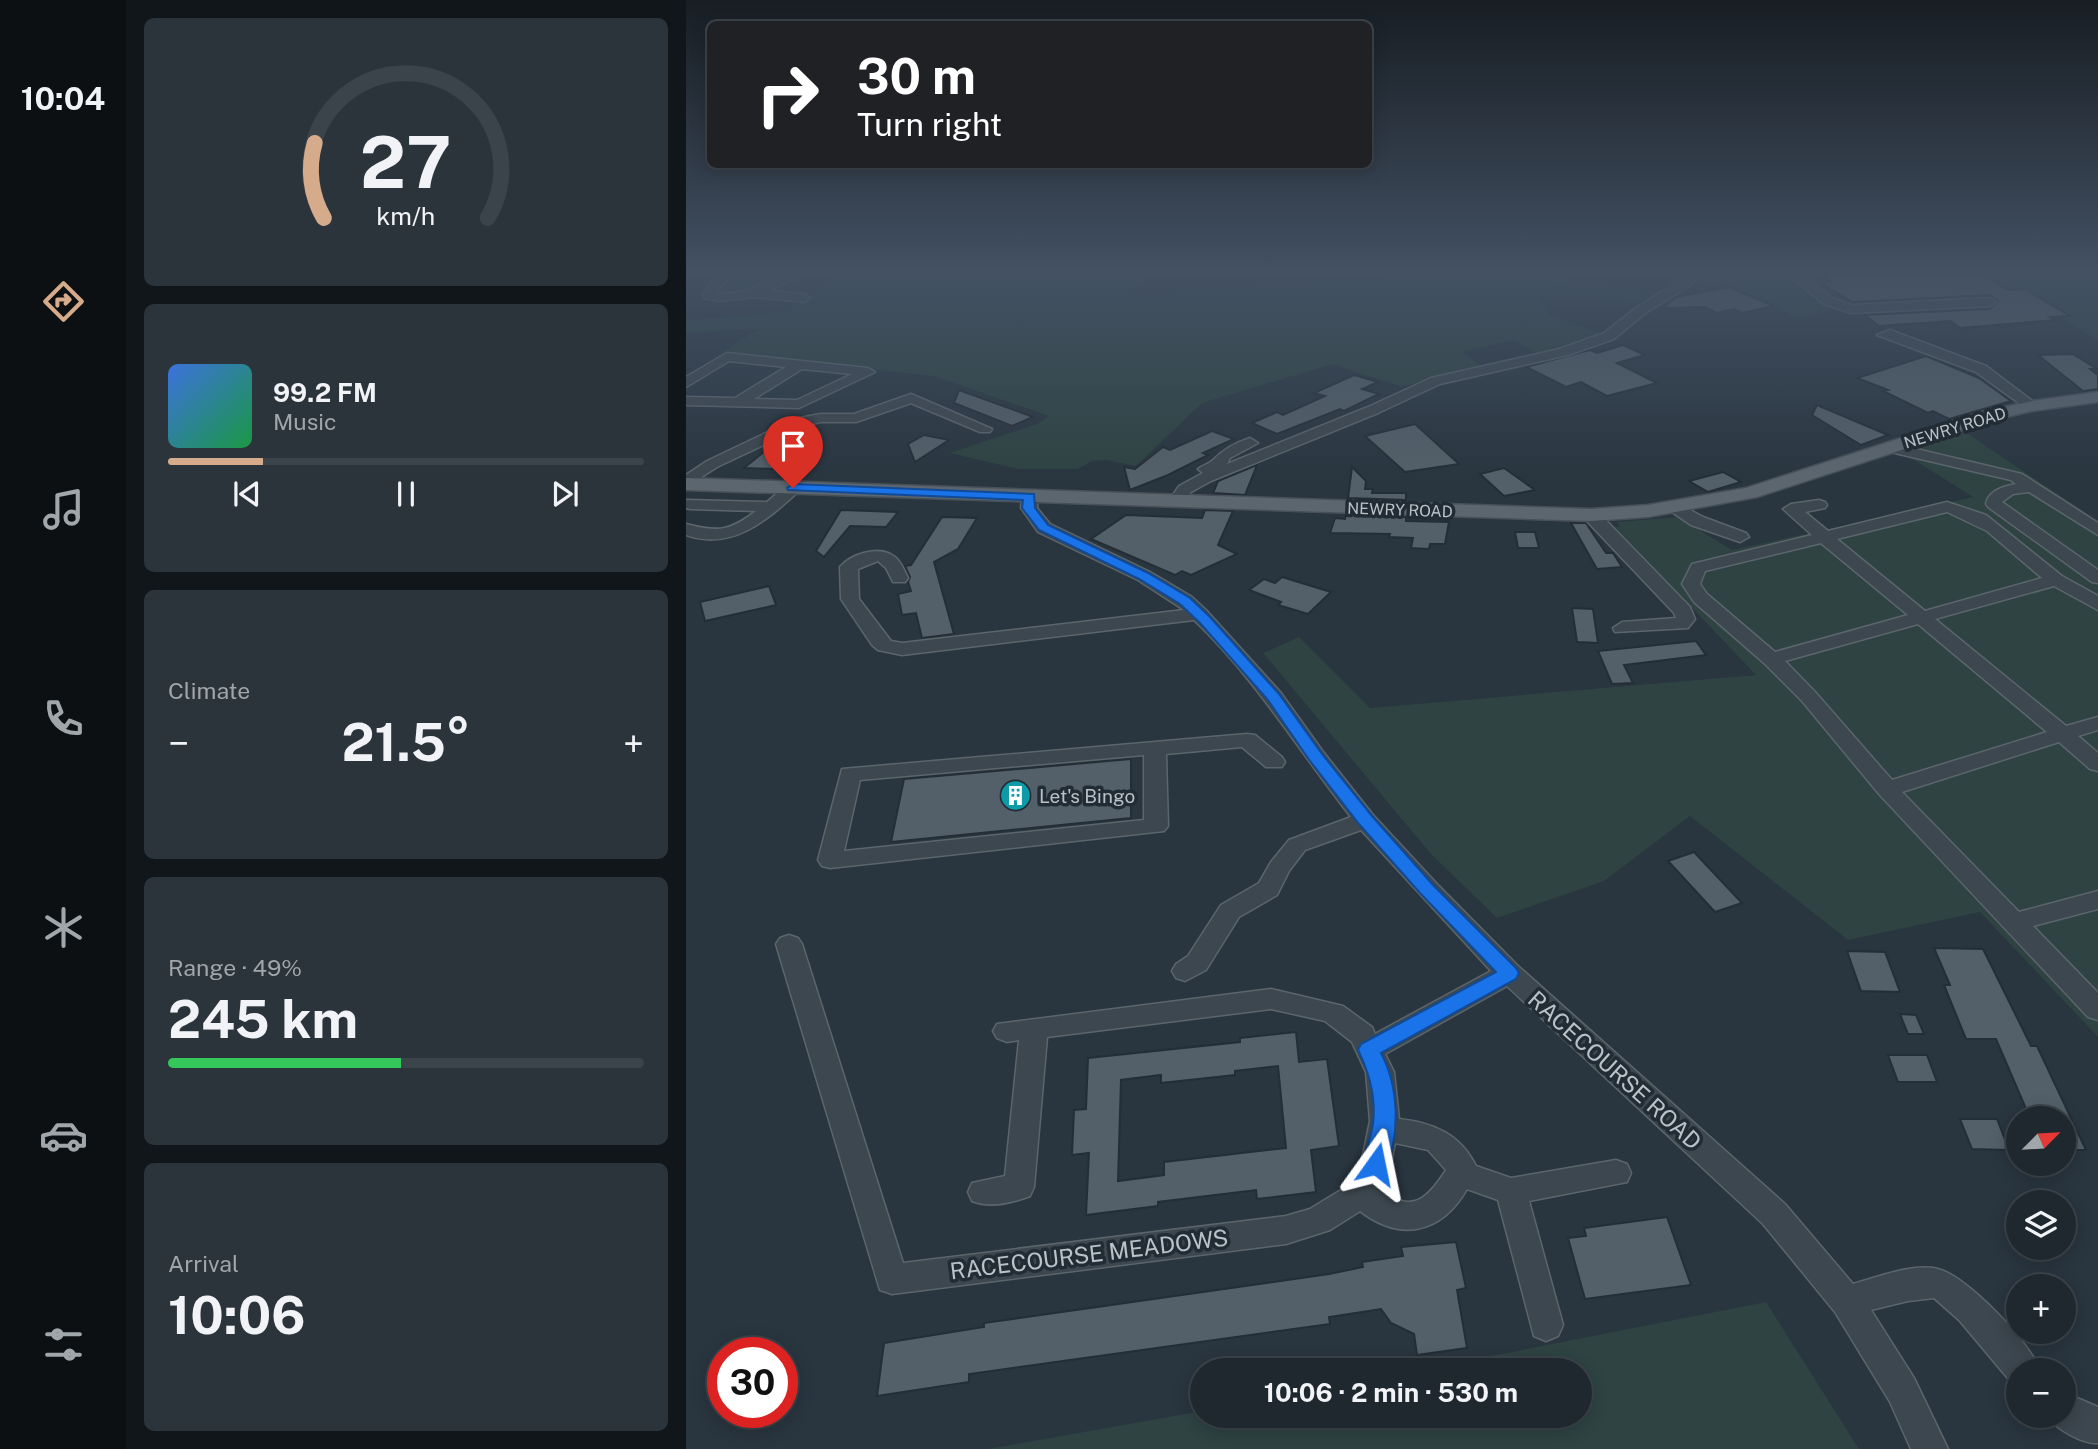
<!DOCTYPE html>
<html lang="en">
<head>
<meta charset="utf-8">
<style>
	:root { --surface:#1f282f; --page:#2c343b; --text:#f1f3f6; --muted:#a1a6aa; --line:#3c444b; --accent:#d6ab8b }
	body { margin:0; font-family:"Public Sans",sans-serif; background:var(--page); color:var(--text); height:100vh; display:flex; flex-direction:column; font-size:26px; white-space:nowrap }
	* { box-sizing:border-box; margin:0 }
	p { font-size:23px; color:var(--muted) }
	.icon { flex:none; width:38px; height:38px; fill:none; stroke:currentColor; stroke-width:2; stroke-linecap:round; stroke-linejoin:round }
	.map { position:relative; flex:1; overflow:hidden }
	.details { display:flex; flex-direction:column; gap:18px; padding:18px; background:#11161a; width:560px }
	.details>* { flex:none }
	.top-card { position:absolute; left:21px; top:21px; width:665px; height:147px; border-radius:10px; box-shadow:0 4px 18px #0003,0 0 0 2px var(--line); background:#202124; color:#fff; overflow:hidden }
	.needle { width:46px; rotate:66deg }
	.controls { position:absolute; left:1320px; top:1106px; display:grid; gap:14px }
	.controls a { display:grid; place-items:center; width:70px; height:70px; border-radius:50%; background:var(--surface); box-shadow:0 4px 18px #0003,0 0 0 2px var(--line); font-size:35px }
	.speed { position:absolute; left:21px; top:1337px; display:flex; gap:14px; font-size:35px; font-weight:700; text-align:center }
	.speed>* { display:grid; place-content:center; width:91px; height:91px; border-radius:50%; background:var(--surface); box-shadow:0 4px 18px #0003,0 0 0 2px var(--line); line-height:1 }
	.speed .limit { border:10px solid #d22; background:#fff; color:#111 }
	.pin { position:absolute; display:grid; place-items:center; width:60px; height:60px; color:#fff; margin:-72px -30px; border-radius:50% 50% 50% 0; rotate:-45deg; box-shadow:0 0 7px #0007 }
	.pin .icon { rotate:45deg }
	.me { position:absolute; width:77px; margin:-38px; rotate:12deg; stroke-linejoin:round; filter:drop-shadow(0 0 5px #0008) }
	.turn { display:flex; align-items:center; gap:24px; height:147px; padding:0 35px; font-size:32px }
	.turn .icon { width:91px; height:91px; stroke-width:2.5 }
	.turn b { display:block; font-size:49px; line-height:60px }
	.big { font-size:52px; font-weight:700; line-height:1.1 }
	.details .card { flex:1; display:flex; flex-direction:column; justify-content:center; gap:10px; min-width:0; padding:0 24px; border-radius:10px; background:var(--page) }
	.details .dial { align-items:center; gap:0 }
	.dial svg { height:182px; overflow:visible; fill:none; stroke:var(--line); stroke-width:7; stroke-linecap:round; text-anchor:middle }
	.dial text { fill:var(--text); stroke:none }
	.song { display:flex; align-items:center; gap:21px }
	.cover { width:84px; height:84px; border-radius:10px; background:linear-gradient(135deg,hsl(220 70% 55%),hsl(140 70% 35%)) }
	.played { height:7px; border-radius:4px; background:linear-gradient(90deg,var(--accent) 20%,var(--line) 20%) }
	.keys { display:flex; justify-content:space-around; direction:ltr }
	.heat { display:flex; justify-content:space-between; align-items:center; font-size:38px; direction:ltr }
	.charge { height:10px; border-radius:5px; background:linear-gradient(90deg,#34c759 49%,var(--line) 0) }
	.trip { position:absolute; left:504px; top:1358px; width:402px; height:70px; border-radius:35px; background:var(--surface); box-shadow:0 4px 18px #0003,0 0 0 2px var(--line); font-weight:700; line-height:70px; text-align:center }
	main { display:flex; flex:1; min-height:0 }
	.menu { display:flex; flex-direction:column; width:126px; justify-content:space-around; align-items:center; background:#0c1013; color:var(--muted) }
	.menu .icon { width:49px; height:49px }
	.menu .on { color:var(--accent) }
	.menu b { font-size:32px; color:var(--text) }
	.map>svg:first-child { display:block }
	.green { fill:#2e4342 }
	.building { fill:#536069; stroke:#242e36; stroke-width:2; fill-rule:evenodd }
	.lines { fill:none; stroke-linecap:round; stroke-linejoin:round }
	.minor-casing { stroke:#5b656c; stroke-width:3 }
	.major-casing { stroke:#475058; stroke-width:3 }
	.minor { fill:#3d474f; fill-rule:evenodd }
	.major { fill:#5b666f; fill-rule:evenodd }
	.route { fill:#1a73e8; stroke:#114b97; stroke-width:2 }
	.labels { text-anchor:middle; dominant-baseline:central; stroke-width:7; stroke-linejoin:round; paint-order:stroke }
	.far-street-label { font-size:16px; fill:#bac2c9; stroke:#222c34 }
	.poi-label { font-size:19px; fill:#bac2c9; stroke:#222c34; text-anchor:start }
	.near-street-label { font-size:23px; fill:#bac2c9; stroke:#222c34 }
</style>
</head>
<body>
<main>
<nav class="menu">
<b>10:04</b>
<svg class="icon on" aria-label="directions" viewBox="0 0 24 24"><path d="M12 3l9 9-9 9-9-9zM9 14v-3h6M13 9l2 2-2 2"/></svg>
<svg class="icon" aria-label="music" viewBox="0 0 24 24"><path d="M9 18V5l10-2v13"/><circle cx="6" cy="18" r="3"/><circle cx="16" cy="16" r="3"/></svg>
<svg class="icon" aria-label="phone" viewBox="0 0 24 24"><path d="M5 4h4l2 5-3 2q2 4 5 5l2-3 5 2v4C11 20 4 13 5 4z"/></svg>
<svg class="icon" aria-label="climate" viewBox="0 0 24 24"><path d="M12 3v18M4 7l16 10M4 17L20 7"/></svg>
<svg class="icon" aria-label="car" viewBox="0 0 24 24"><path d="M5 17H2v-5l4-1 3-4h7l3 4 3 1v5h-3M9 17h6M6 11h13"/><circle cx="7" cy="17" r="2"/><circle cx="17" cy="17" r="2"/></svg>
<svg class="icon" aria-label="filters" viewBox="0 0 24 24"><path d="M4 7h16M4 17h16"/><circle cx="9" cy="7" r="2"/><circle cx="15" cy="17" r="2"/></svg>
</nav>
<section class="details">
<div class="card dial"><svg viewBox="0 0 100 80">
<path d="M14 69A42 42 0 1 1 86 69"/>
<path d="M14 69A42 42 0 0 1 10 36" stroke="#d6ab8b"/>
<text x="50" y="56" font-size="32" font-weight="700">27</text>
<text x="50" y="72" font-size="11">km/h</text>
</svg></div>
<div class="card">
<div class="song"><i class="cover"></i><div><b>99.2 FM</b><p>Music</p></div></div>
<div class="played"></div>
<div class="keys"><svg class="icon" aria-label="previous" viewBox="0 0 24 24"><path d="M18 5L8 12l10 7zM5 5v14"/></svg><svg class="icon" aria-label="pause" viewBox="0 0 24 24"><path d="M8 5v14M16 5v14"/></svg><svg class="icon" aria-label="next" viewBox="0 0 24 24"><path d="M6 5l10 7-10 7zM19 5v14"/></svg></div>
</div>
<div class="card"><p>Climate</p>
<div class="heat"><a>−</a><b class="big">21.5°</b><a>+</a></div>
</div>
<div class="card"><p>Range · 49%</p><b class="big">245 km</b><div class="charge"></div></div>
<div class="card"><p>Arrival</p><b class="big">10:06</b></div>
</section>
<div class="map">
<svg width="1412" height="1449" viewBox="0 0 1412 1449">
	<rect width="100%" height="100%" fill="#29353f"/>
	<!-- green -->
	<g class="green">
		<polygon points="42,274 90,275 79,282 88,283 67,292 32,295 28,292 37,279 45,280 52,275"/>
		<polygon points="704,274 866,274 863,278 882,280 880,285 919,286 971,294 950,304 890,296 854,297 862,314 913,333 852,354 828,340 776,352 794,365 716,387 647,364 516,403 450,466 421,460 406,461 392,469 332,469 264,453 351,424 363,416 248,376 35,353 73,329 0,333 0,320 101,312 149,277 460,278 440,295 709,278"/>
		<polygon points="1018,274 1098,274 1146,310 1111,318 1038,281 1010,280"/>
		<polygon points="1301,274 1412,274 1412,340"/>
		<polygon points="1279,432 1412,521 1412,1037 1294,912 1162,940 1004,816 918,881 811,918 746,855 577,653 613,637 684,708 1070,675 929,527 934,526 931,522 992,517 1046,550 1287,497 1217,453"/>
		<polygon points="1080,1302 1173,1449 302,1449 516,1411 516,1416 894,1416 894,1370 734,1370"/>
	</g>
	<!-- building -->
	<g class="building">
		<polygon points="1134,274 1295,274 1322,290 1339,289 1384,316 1364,317 1370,320 1274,328 1265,321 1193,326 1179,315 1304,309 1312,301 1304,295 1166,302 1142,287 1138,282 1146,282"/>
		<polygon points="1043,287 1088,306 1056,313 1048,309 1031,313 1019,307 977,308 990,297"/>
		<polygon points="937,345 959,355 931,363 971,383 921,396 895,382 880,387 840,367 904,350 911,353"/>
		<polygon points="1387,354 1411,369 1404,369 1412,375 1412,389 1397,391 1352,355"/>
		<polygon points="1240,356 1293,378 1325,401 1263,419 1247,411 1242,413 1197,391 1202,390 1171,378"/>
		<polygon points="668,375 692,382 676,389 693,394 658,411 654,409 591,434 566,423 591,412 597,415 639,396 628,393"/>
		<polygon points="273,390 347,417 326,426 268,403"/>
		<polygon points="1131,405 1202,435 1175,445 1126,415"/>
		<polygon points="729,424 773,464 719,472 679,436"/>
		<polygon points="526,431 548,439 517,453 522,455 482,475 444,490 438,467 449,469 477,447 484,450"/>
		<polygon points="238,435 263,440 229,462 222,444"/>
		<polygon points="85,446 106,451 87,469 58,468"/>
		<polygon points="571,465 559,495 527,493 532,481"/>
		<polygon points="666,467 680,481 679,489 687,489 686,493 720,493 720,500 662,498"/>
		<polygon points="818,468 849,490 818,496 794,474"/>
		<polygon points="1037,472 1055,482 1022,492 1003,481"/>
		<polygon points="155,510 212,512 200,527 164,526 138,557 130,551"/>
		<polygon points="519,510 547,511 532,545 551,554 505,575 496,571 489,575 405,539 440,515 516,518"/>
		<polygon points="660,515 720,517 720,521 763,522 759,544 744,544 743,549 725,548 727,538 703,537 704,534 644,533 649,518 659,519"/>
		<polygon points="256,517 291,518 272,549 248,562 268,634 236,638 230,613 216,615 212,594 225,591 222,582 224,577 219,566 225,565"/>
		<polygon points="885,523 900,523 920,553 927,553 936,567 911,569"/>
		<polygon points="829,532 849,532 853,548 832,548"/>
		<polygon points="596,577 645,592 622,614 592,605 595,602 563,590 578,579 589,583"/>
		<polygon points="83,586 90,605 19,621 14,602"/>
		<polygon points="886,608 907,609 912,643 891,642"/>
		<polygon points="1010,641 1020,655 938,665 947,683 926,684 912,651"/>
		<polygon points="445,759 445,818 205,842 218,779"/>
		<polygon points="1008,852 1056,903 1029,912 982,861"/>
		<polygon points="1248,948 1297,949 1345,1046 1351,1046 1400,1150 1377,1150 1377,1118 1344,1118 1310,1039 1280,1039 1258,985 1264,985"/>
		<polygon points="1161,951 1199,952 1214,992 1175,991"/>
		<polygon points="1214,1014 1230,1015 1238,1034 1222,1034"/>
		<path d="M610 1032 613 1062 641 1059 653 1146 625 1150 630 1192 571 1199 570 1190 472 1202V1206L400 1215 403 1153 386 1155 388 1110 400 1109 402 1058 554 1042V1038ZM592 1066 600 1148 478 1162V1175L432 1181 435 1080 475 1075V1083L549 1075V1071Z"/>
		<polygon points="1202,1055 1241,1055 1251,1082 1212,1082"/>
		<polygon points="1274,1119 1311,1119 1323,1150 1286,1149"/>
		<polygon points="981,1217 1005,1285 899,1299 882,1238 900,1236 898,1228"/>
		<polygon points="770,1242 780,1288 771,1290 781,1348 731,1355 728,1334 705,1323 695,1309 643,1317 644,1324 283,1374 283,1382 191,1396 198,1343 298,1327 298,1323 327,1319 643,1274 677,1267 676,1262 717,1256 715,1247"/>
	</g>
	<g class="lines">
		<defs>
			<g id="minor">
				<path d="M33 274H45L30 293C63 298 86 274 117 274L84 291 118 294 124 298 118 302 69 297 34 301 18 298 16 295Z"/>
				<polygon points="869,274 881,274 874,280 870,279"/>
				<path d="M1004 274H1017L1001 287 958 314 928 339 882 355 754 384 692 413 525 481 505 492 496 505H484L482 502 493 486 517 473 512 469C517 465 523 464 527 460 538 449 549 443 564 438L572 443 544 458 541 464 682 407 745 378 873 349 918 333 950 308Z"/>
				<polygon points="1102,274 1115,274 1146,298 1166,305 1304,298 1310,302 1304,306 1165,313 1138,304"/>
				<polygon points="1204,330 1300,366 1353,406 1351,409 1341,409 1290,372 1191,335"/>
				<path d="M41 353 182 368 189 372 113 408 0 405V397L49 398 100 367 43 361 0 387V377ZM116 369 166 374 111 400 68 399Z"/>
				<polygon points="225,394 306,429 304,432 294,432 225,403 170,422 134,422 118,426 31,467 0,487 0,475 21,461 109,419 134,414 168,414"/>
				<path d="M1205 443 1336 474 1412 523V535L1343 492 1327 494 1316 502 1412 570V583L1406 582 1302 507 1300 504C1302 491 1318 486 1330 484L1325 480 1200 451 1197 448Z"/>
				<path d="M107 483 115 488 113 491C80 521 46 551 0 535V524C31 532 43 532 70 511L4 509 0 508V500L81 502 101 485Z"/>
				<path d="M344 491 352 496 351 508 364 524 464 572 506 597 520 610 595 693 638 753 687 815 750 883 832 966 1099 1204 1167 1284C1192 1277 1227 1263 1252 1269 1281 1276 1344 1343 1354 1370H1332V1385L1325 1382 1273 1320 1248 1298 1222 1301 1185 1310 1228 1378 1262 1449H1225L1204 1402 1149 1312 1077 1224 821 986 699 1054 708 1072 713 1119C748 1123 774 1134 790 1166L825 1178 930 1160 941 1164 945 1173 941 1182 843 1201 877 1325 872 1336 860 1341 848 1336 812 1200 781 1189C755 1234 714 1242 674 1211L644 1230 600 1244 206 1294 194 1290 90 944 94 938 103 935 112 938 116 944 217 1263 600 1216 624 1209 655 1190 676 1160 684 1121 680 1072 666 1042 639 1021 585 1009 361 1037 348 1187 344 1196C326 1203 304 1208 286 1201L282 1192 286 1183 319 1176 333 1040 321 1042 311 1038 307 1031 311 1024 585 989 657 1006 686 1027 689 1034 805 971 675 830 619 850 603 871 591 895 553 917 520 970 499 981 490 978 486 971 490 964 502 956 535 905 573 883 585 862 603 840 665 817C613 751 569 678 508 620L216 655 192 650 186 645 155 599 154 567C165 554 191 546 206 555 214 559 218 570 222 578L219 582H207L200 568 192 561 172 569 173 599 205 641 216 643 498 610 452 580 352 532 335 508 336 496ZM709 1143 742 1150 760 1170C739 1203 724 1213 691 1188L705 1164Z"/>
				<path d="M1133 500 1139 502 1141 505 1139 508 1119 512 1142 531 1261 502 1300 515 1376 576 1412 596V610L1368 586 1249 619 1380 726 1412 717V730L1392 736 1412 753V771L1404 769 1373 742 1216 792 1333 912 1412 891V909L1347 926 1412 993V1020L1402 1017 1193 794 1116 701 1078 663 1008 602 996 584 1006 564 1126 535 1097 509 1105 504ZM1261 512 1301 531 1356 578 1239 611 1151 539ZM1135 543 1222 615 1089 652 1021 594 1014 584 1019 571ZM1232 624 1361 732 1206 780 1130 693 1099 661Z"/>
				<polygon points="989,502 1017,517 1060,533 1063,537 1054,542 1005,525 983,510 981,507 983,504"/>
				<polygon points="905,510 911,511 1004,607 1009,619 1002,628 929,632 927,628 936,622 990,618 988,613 899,519 897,515 899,511"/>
				<path d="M561 734 569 735 596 757 599 762 596 767H580L556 747 480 754 482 826 478 831 144 868 136 866 132 860 156 769ZM458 755V820L158 851 174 780Z"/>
				<path d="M1377 1392 1412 1407V1443C1399 1445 1367 1428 1362 1416H1377Z"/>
			</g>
			<polygon id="major" points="1412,392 1412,402 1346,411 1307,420 1071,497 962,517 905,521 0,490 0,478 905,509 962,505 1060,488 1296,412 1346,401"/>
		</defs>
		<!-- minor casing -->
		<use href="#minor" class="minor-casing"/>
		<!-- major casing -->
		<use href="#major" class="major-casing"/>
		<!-- minor -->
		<use href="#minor" class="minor"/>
		<!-- major -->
		<use href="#major" class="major"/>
	</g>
	<!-- sky -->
	<linearGradient id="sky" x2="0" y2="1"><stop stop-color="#171d23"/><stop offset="0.57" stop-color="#435163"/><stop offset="1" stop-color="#435163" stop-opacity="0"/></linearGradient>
	<rect width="1412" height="477" fill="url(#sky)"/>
	<!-- route -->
	<path class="route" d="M107 484 348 494 349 508 362 525 462 573 504 598 524 617 593 694 636 754 686 816 747 885 830 968 833 973 830 979 695 1053C713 1087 715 1136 698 1171L690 1174 682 1171C675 1157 685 1139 687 1124 690 1099 683 1072 672 1050L675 1044 810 972 734 893 673 824 624 761 582 700 514 623 494 604 453 579 353 530 336 508 337 500 102 490 101 488Z"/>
	<!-- icons -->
	<defs>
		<symbol id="building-disc" viewBox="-11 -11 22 22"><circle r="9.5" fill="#0f9aa8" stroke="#222c34"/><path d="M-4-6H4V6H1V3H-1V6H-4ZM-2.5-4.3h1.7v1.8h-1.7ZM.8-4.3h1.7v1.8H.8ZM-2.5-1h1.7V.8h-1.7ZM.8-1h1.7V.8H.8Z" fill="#fff"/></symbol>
	</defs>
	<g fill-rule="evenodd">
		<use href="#building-disc" x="312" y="778" width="35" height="35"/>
	</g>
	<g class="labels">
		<!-- far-street labels -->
		<g class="far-street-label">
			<text transform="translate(1269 428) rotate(-17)">NEWRY ROAD</text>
			<text transform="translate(714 510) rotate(2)">NEWRY ROAD</text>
		</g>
		<!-- poi labels -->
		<g class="poi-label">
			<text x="353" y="796">Let's Bingo</text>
		</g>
		<!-- near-street labels -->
		<g class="near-street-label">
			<text transform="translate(929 1070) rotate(42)">RACECOURSE ROAD</text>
			<text transform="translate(403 1254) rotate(-7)">RACECOURSE MEADOWS</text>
		</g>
	</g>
</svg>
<div class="controls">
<a><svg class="needle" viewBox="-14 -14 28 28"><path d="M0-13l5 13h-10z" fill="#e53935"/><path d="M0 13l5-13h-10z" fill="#a1a6aa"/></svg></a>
<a><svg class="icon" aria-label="layers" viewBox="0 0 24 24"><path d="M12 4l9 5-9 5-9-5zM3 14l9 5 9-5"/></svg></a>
<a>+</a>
<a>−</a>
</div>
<div class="speed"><div class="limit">30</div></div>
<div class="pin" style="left:107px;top:488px;background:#d93025"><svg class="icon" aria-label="arrive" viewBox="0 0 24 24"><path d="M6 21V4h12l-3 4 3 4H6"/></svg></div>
<svg class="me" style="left:690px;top:1164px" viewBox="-20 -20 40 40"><path d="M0-17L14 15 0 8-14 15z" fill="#1a73e8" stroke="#fff" stroke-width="4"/></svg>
<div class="trip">10:06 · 2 min · 530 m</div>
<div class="top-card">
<div class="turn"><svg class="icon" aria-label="right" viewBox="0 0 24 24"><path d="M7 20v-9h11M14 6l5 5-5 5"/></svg><div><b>30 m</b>Turn right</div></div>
</div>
</div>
</main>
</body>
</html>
